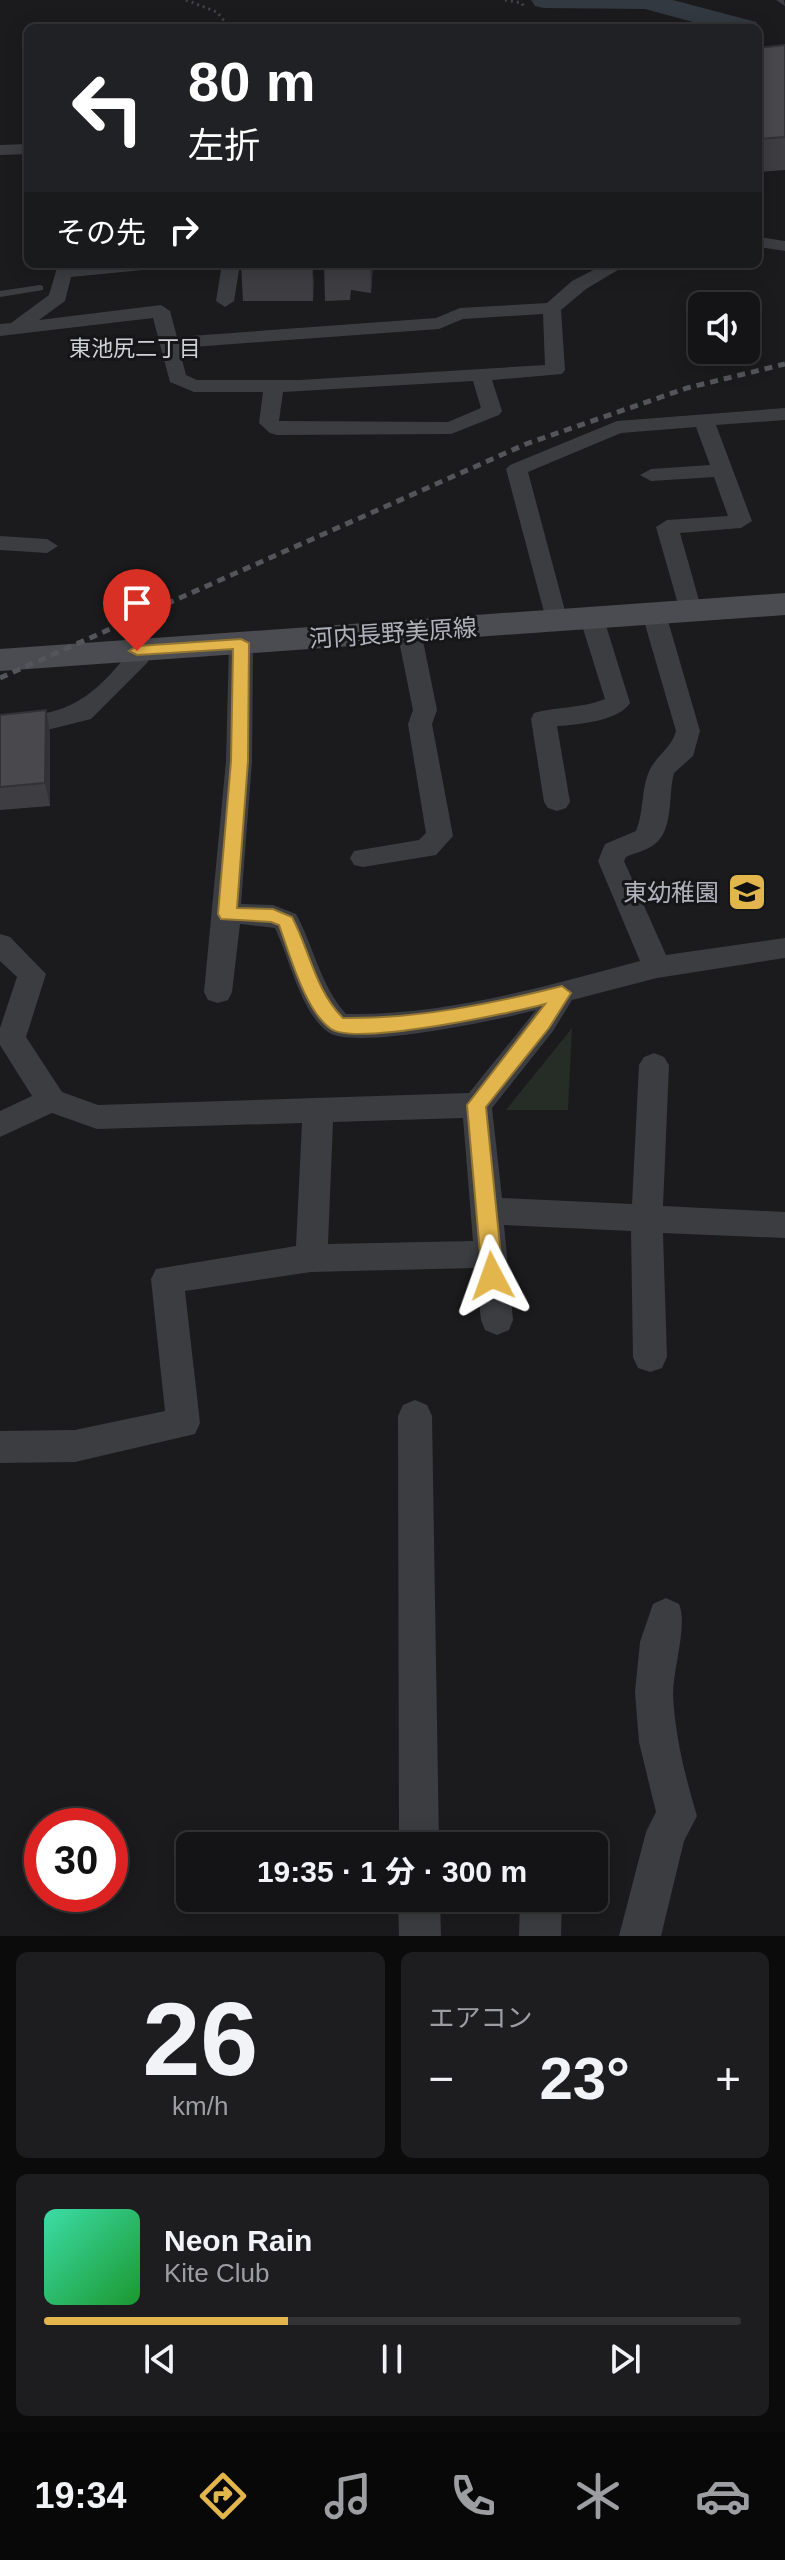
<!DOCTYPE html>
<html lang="ja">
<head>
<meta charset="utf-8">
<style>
	:root { --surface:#141416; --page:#1d1d1f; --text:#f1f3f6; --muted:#9d9ea1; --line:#333335; --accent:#e2b54d }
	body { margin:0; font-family:Arial,"Noto Sans JP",sans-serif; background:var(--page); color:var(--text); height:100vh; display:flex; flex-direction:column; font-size:30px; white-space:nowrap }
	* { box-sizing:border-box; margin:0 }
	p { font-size:26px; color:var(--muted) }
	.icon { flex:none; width:44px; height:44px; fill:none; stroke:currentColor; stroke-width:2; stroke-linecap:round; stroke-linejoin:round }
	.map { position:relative; height:1936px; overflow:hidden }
	.details { display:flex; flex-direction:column; gap:16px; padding:16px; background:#0b0b0c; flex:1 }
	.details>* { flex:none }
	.banner { position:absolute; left:24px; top:24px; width:738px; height:244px; border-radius:12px; box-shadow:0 4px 20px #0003,0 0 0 2px var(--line); background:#202124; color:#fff; overflow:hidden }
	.buttons { position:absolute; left:688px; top:292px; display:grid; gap:16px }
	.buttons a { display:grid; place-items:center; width:72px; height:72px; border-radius:12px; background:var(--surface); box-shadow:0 4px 20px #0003,0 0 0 2px var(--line); font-size:40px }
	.speed { position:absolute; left:24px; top:1808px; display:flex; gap:16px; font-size:40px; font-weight:700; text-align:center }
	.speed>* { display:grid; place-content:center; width:104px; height:104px; border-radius:50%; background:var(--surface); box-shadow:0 4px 20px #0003,0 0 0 2px var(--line); line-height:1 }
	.speed .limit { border:12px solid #d22; background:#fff; color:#111 }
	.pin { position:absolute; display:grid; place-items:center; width:68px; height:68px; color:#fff; margin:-82px -34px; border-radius:50% 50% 50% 0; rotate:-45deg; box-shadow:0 0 8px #0007 }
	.pin .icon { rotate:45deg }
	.me { position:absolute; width:88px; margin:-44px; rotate:356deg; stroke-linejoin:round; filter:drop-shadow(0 0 6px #0008) }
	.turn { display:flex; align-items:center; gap:28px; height:168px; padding:0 32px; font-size:36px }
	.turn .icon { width:104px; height:104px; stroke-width:2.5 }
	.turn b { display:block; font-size:56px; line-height:68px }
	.then { display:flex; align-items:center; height:76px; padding:0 32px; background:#0003; gap:16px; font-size:30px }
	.big { font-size:60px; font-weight:700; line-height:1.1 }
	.details .card { flex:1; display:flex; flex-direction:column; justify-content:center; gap:12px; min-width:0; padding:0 28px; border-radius:12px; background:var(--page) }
	.details .dial { align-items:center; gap:0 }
	.dial b { font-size:104px; line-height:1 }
	.song { display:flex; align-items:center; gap:24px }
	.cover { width:96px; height:96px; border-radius:12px; background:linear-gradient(135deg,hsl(160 70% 55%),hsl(130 70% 35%)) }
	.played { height:8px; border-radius:4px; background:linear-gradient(90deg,var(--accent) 35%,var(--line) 35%) }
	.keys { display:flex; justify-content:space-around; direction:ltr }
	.heat { display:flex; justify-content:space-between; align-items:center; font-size:44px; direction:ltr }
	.details .tiles { flex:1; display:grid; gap:16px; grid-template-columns:1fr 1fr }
	.card:last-child { grid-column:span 2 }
	.trip { position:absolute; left:176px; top:1832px; width:432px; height:80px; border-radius:12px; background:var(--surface); box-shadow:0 4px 20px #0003,0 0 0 2px var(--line); font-weight:700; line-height:80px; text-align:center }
	.dock { display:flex; height:128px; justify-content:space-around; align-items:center; background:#080809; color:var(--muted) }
	.dock .icon { width:56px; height:56px }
	.dock .current { color:var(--accent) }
	.dock b { font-size:36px; color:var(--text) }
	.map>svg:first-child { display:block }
	.green { fill:#252d26 }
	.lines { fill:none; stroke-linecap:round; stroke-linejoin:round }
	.river { fill:#323940; fill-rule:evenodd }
	.path { stroke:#424448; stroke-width:3; stroke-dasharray:2 4; stroke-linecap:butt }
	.lane { fill:#3c3d41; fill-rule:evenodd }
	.street { fill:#3c3d41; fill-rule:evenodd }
	.secondary { fill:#4a4c51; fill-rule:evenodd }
	.rail { stroke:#53555a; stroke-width:5; stroke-dasharray:8 6; stroke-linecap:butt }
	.wall { fill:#3e3e42 }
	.shaded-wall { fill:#323236 }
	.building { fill:#48484d; stroke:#323236; stroke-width:2 }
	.route { fill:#e2b54d; stroke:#937632; stroke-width:2 }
	.labels { text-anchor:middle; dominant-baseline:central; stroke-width:6; stroke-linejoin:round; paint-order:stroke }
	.far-neighbourhood-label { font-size:22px; fill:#cfd1d7; stroke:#161618 }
	.street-label { font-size:24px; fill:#afb2bb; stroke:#161618 }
	.poi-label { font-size:24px; fill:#afb2bb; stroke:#161618; text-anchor:end }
</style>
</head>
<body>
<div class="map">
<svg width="785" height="1936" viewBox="0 0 785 1936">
	<rect width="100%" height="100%" fill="#1b1b1d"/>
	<!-- green -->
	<polygon class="green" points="572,1028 568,1110 506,1110"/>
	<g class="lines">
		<!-- river -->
		<polygon class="river" points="531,0 673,0 756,22 760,28 758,31 758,28 715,28 645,9 544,8 535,6"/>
		<!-- path -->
		<g class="path">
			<polyline points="186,0 217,12 230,28"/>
			<polyline points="505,0 522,3 524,8"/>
		</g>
		<!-- lane -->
		<g class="lane">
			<polygon points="776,0 784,0 785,6"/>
			<polygon points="40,285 43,286 43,290 0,297 0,291"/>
		</g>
		<!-- street -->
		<g class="street">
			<polygon points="28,144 28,154 0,155 0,145"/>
			<polygon points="758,237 785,241 785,251 758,247"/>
			<path d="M92 264H162L153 269 71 277 65 301 39 320 161 305 170 311 177 337 436 318 460 308 547 303 572 281 605 264H628L586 289 561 310 565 370 562 374 492 380 502 411 499 415 451 434 277 435 270 433 259 423 263 392H194L170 382 153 318 0 336V324L11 323 49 295 57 268ZM543 314 545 365 300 380H197L186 375 179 348 439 329 463 319ZM473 381 481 408 448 422 279 421 283 392Z"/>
			<polygon points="222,264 240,264 234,301 225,307 216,301"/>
			<polygon points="785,408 785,420 716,425 752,521 741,528 680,533 702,611 699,616 683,616 680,611 656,527 667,520 728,516 714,477 651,481 640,475 651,469 710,465 696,427 621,433 528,472 568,622 564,627 548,627 506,469 510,465 617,421"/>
			<polygon points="0,536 47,539 58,546 47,553 0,550"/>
			<path d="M654 607 662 609 666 614 700 731 693 756 674 773C668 793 674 828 656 843 649 850 634 853 626 857L624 861 666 955 785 938V958L657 978 572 1000 553 1031 492 1108 502 1198 632 1204 639 1065 644 1057 654 1053 664 1057 669 1065 663 1206 785 1212V1238L663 1233 667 1357 662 1368 650 1372 638 1368 633 1357 631 1231 504 1225 513 1320 509 1330 497 1335 485 1330 481 1320 475 1268 311 1272 185 1291 200 1423 195 1434 75 1462 0 1463V1431L75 1430 165 1411 151 1279 156 1269 296 1246 302 1123 97 1129 52 1113 0 1137V1111L32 1096 0 1045V1028L17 977 0 961V934L10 937 46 974 26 1037 62 1092 98 1105 469 1093 536 1010C502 1019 354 1051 328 1032 301 1013 289 957 275 928L240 924 232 992 228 1000 218 1003 208 1000 204 992 226 761 229 643 233 638H249L253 643 252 761 241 904 273 905 296 914C314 947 320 985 346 1014 446 1016 545 986 640 961L598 861 605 844 636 831C644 812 641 792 648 774 655 755 671 750 676 731L642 614 646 609ZM463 1118 473 1241 328 1244 333 1122Z"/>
			<path d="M592 612 600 614 604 619 630 703C619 721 576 725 557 726L570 802 566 808 557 811 548 808 544 802 531 719 534 713C559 706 579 709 605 699L580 619 584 614Z"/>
			<polygon points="409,624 417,626 421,631 437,710 432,724 453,836 436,855 363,867 354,865 350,858 354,851 419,840 426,833 408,724 413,710 397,631 401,626"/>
			<path d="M137 644 145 646 149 651 148 662 91 719 39 732 0 735V719C58 714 82 709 121 662 126 657 125 652 129 646Z"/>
			<polygon points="415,1400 427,1405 432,1416 439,1846 399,1846 398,1416 403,1405"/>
			<path d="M666 1598 679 1604C688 1625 673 1668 673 1695 675 1736 685 1776 697 1816L684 1841 661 1936H619L646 1832 656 1812 639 1742 635 1692 640 1642 653 1604Z"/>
			<polygon points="398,1898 440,1898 441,1936 399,1936"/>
			<polygon points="520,1898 562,1898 561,1936 519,1936"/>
		</g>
		<!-- secondary -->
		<polygon class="secondary" points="785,593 785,615 0,671 0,649"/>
		<!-- rail -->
		<polyline class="rail" points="0,678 526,444 687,388 785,364"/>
	</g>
	<!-- wall -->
	<g class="wall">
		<polygon points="785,45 785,170 758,172 758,48"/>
		<polygon points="241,264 313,264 313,301 243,301"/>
		<polygon points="324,264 373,264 371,293 351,290 350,300 325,301"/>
		<polygon points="0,715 50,732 50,806 0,810"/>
	</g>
	<!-- shaded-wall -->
	<g class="shaded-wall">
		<polygon points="312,264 314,281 313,301 312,266"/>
		<polygon points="370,264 373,264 371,293"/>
		<polygon points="46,710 50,732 50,806 45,783"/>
	</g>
	<!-- building -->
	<g class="building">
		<polygon points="785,45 785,137 758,139 758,48"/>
		<polygon points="241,264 312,264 312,266 240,267"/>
		<polygon points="324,264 350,264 350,266 323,266"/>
		<polygon points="46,710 45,783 0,787 0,715"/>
	</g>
	<!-- route -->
	<path class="route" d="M241 639 249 643 248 761 237 908 273 909 292 917C310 951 315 990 343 1018 417 1019 491 1004 562 986L571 993 549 1028 486 1107 503 1276 500 1283 492 1285 485 1283 482 1276 467 1105 545 1004C511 1013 357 1046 331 1029 305 1011 290 955 279 925L271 922 221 919 218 914 231 761 233 649 137 655 129 651 137 646Z"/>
	<!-- icons -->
	<defs>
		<symbol id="school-square" viewBox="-11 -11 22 22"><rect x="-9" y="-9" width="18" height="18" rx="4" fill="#e2b54d" stroke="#161618"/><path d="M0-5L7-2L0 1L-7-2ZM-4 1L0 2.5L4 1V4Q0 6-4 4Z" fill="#111"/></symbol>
	</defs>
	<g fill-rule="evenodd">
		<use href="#school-square" x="725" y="870" width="44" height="44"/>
	</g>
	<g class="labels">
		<!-- far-neighbourhood labels -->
		<g class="far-neighbourhood-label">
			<text x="135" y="348">東池尻二丁目</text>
		</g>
		<!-- street labels -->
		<g class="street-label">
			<text transform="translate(393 633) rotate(-4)">河内長野美原線</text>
		</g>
		<!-- poi labels -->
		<g class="poi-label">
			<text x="719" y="892">東幼稚園</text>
		</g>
	</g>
</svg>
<div class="buttons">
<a><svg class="icon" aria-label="sound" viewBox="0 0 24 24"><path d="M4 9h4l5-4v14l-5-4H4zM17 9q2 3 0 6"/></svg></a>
</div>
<div class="speed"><div class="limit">30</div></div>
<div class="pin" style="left:137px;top:651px;background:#d93025"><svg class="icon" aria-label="arrive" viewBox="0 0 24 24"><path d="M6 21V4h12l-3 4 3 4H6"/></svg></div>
<svg class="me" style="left:492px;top:1276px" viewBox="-20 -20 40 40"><path d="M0-17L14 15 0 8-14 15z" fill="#e2b54d" stroke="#fff" stroke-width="4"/></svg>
<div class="trip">19:35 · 1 分 · 300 m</div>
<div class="banner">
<div class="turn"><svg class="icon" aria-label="left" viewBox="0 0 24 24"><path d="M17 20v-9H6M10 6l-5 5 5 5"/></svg><div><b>80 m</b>左折</div></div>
<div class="then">その先<svg class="icon" aria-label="right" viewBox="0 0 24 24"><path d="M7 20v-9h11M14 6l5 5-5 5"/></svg></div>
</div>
</div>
<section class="details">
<div class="tiles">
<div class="card dial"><b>26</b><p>km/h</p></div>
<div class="card"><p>エアコン</p>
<div class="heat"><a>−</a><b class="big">23°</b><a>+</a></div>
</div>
<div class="card">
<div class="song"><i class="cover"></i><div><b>Neon Rain</b><p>Kite Club</p></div></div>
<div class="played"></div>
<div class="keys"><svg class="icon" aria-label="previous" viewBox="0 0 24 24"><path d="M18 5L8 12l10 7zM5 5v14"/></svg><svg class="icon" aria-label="pause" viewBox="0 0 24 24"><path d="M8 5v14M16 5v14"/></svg><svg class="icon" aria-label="next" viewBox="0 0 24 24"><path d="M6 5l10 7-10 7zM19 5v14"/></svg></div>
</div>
</div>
</section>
<nav class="dock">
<b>19:34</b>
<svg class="icon current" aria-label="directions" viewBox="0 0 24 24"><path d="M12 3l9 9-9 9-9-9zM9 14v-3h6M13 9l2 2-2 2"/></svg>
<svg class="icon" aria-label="music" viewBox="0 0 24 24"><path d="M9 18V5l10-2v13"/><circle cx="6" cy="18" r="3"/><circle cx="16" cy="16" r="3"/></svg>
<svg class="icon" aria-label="phone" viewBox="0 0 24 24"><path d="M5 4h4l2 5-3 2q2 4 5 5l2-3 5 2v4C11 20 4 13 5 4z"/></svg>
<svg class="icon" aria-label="climate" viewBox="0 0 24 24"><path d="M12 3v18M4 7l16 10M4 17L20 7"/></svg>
<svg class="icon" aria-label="car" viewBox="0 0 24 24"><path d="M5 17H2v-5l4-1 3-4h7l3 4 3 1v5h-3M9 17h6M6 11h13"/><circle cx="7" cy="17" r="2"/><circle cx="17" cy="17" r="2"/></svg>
</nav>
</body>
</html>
